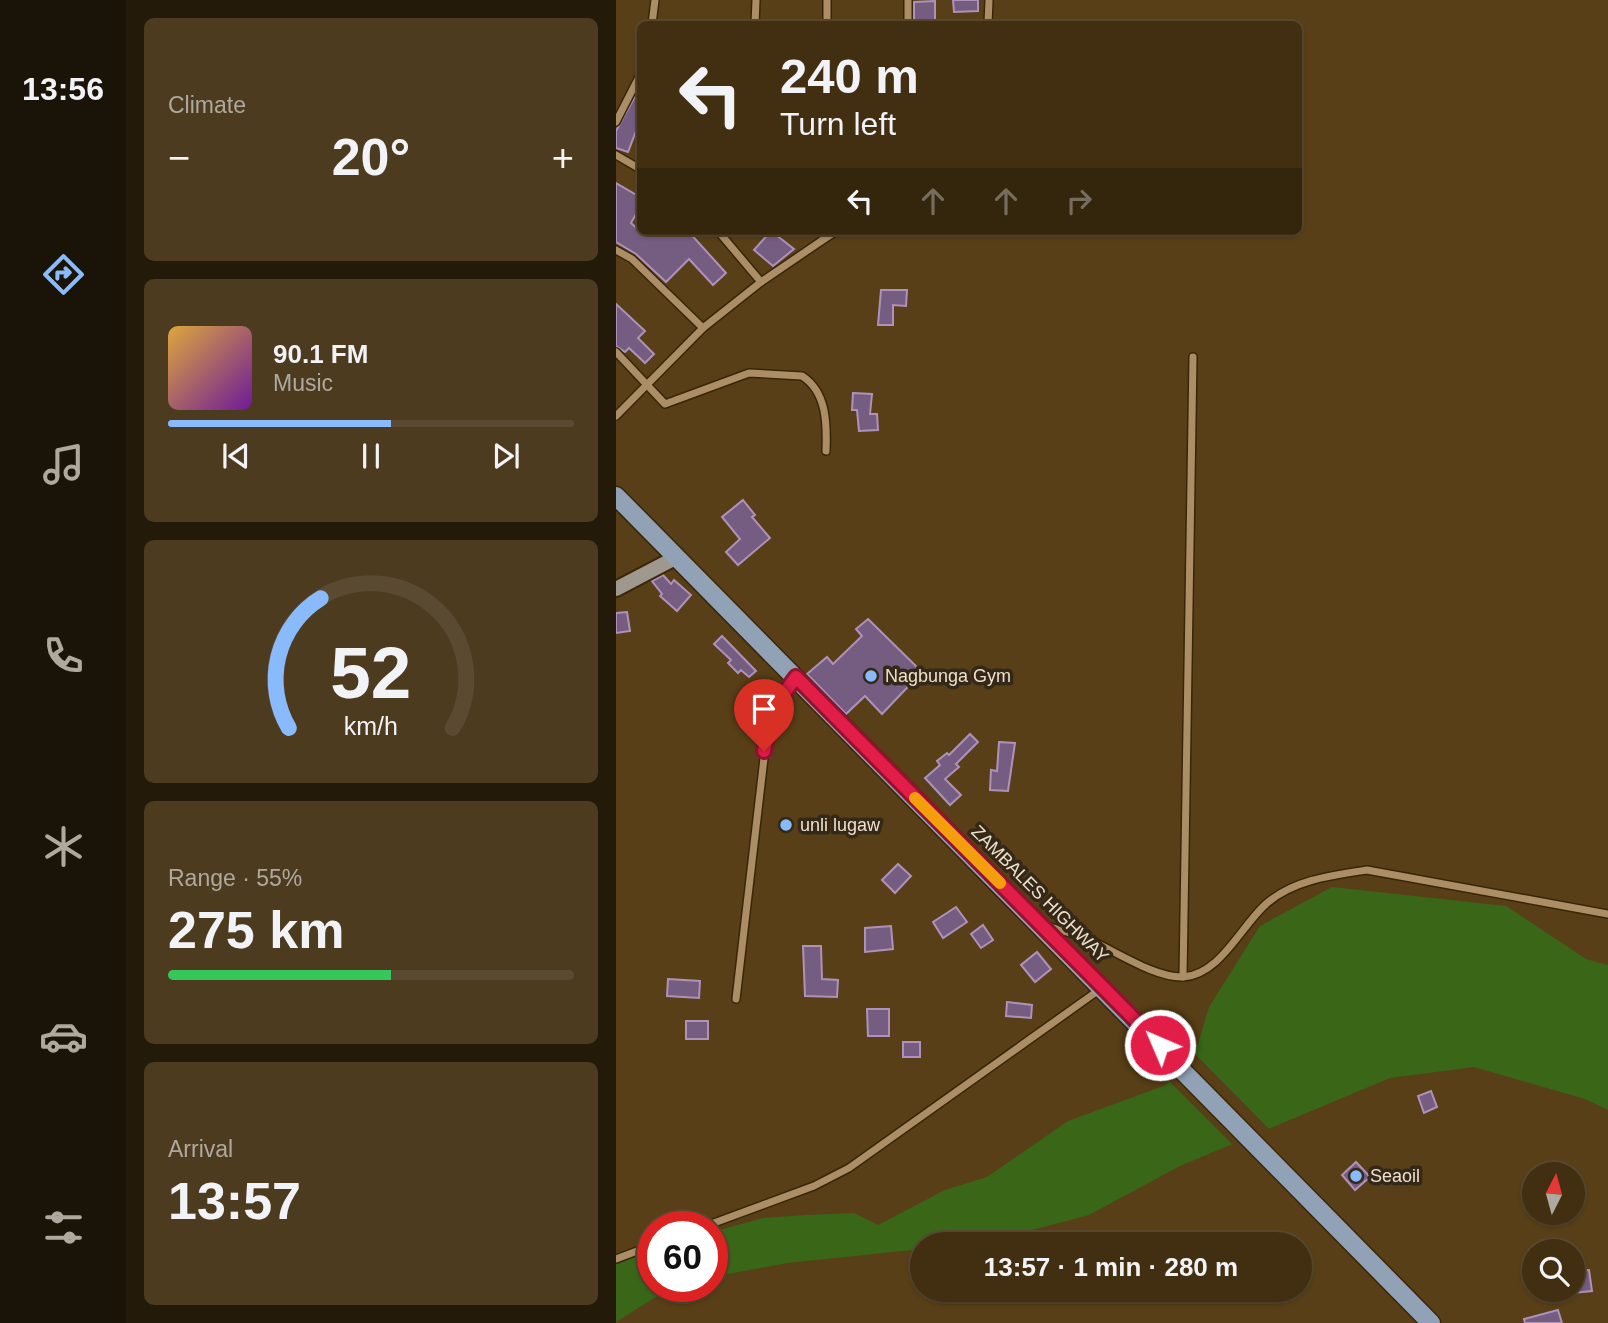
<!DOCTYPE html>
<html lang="en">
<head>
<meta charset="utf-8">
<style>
	:root { --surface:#422f11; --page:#4c3b1f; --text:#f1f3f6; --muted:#aea99f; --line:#5a4a31; --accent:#88bafc }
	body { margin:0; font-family:Arial,sans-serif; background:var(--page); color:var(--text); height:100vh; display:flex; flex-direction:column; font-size:26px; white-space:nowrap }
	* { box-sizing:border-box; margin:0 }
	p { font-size:23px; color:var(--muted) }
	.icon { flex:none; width:38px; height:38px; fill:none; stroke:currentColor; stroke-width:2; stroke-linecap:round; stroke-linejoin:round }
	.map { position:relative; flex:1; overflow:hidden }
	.details { display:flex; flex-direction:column; gap:18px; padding:18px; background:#241a09; width:490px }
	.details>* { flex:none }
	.banner { position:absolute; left:21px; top:21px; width:665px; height:214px; border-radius:10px; box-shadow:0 2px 5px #0004,0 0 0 2px var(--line); background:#422f11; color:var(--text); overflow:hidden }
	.needle { width:46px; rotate:6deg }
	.fabs { position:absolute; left:906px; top:1162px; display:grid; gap:14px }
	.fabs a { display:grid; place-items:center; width:63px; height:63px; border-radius:50%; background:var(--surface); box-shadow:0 2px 5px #0004,0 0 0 2px var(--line); font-size:35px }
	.speed { position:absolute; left:21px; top:1211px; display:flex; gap:14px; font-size:35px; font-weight:700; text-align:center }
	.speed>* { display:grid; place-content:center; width:91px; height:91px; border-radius:50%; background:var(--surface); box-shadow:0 2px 5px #0004,0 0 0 2px var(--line); line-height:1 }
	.speed .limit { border:10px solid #d22; background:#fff; color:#111 }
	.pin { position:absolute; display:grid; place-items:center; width:60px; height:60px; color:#fff; margin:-72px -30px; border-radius:50% 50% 50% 0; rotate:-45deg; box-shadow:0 0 7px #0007 }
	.pin .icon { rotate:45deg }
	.me { position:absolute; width:77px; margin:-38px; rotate:315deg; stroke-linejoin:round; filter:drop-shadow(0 0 5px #0008) }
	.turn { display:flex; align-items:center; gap:24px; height:147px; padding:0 28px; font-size:32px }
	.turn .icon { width:91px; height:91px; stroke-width:2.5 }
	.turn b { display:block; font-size:49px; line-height:60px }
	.lanes { display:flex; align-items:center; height:66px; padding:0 28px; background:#0003; justify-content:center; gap:35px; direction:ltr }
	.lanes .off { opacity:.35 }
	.big { font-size:52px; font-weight:800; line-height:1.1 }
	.details .widget { flex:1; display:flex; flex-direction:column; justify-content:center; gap:10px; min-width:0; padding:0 24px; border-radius:10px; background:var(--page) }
	.details .dial { align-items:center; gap:0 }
	.dial svg { height:182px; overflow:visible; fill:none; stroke:var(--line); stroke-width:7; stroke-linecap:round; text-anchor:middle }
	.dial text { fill:var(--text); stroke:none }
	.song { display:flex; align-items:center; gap:21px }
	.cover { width:84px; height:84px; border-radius:10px; background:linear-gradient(135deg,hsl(40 70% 55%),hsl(280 70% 35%)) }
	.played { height:7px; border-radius:4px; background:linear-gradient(90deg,var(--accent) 55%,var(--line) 55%) }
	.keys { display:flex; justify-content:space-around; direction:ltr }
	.heat { display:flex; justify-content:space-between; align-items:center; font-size:38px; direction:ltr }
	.charge { height:10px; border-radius:5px; background:linear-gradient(90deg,#34c759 55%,var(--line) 0) }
	.trip { position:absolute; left:294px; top:1232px; width:402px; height:70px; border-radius:35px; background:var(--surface); box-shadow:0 2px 5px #0004,0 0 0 2px var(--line); font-weight:800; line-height:70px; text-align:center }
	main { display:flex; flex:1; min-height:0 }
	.tab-bar { display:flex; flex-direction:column; width:126px; justify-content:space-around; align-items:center; background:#1a1307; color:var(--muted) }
	.tab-bar .icon { width:49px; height:49px }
	.tab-bar .on { color:var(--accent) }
	.tab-bar b { font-size:32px; color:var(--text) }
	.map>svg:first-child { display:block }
	.water { fill:#396717 }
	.pier { fill:#583f17 }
	.building { fill:#755c81; stroke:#ae92ba; stroke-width:2 }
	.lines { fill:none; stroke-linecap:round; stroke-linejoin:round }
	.street-casing { stroke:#392608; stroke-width:10 }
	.secondary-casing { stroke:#392608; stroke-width:18 }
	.primary-casing { stroke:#392608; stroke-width:21 }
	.street { stroke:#ab8e66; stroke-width:7 }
	.secondary { stroke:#9f988e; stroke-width:14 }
	.primary { stroke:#92a2b6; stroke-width:18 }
	.route-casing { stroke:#92132f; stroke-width:18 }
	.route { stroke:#e11d48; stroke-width:12 }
	.slow { stroke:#f59e0b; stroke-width:12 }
	.poi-dot { fill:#88bafc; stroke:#342818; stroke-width:2.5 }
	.labels { text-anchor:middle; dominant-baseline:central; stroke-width:7; stroke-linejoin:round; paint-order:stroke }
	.poi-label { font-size:18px; fill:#efe0cb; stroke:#342818; text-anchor:start }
	.street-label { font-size:18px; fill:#efe0cb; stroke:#342818 }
</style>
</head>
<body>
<main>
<nav class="tab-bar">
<b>13:56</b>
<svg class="icon on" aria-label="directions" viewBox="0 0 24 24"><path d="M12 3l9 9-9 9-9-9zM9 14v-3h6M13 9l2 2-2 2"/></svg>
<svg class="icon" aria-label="music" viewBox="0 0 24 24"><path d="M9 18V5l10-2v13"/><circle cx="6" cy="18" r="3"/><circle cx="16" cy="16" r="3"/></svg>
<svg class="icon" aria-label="phone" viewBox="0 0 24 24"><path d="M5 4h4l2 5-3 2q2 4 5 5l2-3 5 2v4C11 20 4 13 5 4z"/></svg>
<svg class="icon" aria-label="climate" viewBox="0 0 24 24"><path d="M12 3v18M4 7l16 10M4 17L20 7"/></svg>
<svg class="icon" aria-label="car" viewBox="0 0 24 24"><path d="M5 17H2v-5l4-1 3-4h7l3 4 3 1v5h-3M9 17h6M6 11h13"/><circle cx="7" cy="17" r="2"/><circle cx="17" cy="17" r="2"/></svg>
<svg class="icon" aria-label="filters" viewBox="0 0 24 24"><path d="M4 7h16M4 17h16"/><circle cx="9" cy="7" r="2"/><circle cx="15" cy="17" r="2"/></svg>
</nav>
<section class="details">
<div class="widget"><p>Climate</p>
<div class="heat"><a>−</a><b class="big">20°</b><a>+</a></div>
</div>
<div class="widget">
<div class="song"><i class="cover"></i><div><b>90.1 FM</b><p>Music</p></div></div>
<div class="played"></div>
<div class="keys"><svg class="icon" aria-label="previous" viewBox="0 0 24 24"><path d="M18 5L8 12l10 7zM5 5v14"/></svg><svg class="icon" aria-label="pause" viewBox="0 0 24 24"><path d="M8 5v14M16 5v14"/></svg><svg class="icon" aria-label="next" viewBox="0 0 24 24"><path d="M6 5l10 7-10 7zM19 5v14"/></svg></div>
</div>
<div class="widget dial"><svg viewBox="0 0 100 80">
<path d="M14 69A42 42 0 1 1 86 69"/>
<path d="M14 69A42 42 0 0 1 28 12" stroke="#88bafc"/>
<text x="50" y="56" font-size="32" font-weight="700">52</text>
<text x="50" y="72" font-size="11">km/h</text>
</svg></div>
<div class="widget"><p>Range · 55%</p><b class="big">275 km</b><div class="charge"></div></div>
<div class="widget"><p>Arrival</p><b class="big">13:57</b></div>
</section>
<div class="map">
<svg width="992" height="1323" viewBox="0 0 992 1323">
	<rect width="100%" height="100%" fill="#583f17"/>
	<!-- water -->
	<g class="water">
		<polygon points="716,887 890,906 970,959 992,965 992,1110 969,1099 858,1067 774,1078 564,1166 473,1215 363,1244 306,1244 306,1249 171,1263 96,1277 96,1232 147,1218 190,1215 238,1213 262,1225 329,1190 371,1177 452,1121 550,1085 580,1050 593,1007 644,926"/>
		<polygon points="37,1249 37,1286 69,1286 43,1295 0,1322 0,1261"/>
	</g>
	<!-- pier -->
	<polygon class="pier" points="576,1051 656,1132 619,1147 551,1079"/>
	<!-- building -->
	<g class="building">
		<polygon points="337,0 362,0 362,11 338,12"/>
		<polygon points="319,1 319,20 298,20 298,2"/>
		<polygon points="24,87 24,127 22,126 12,152 0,148 0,131"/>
		<polygon points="0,183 24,197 24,207 15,223 24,231 72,231 110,273 97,285 73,259 50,282 20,254 0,242"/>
		<polygon points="155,231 178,249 157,266 138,250"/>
		<polygon points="265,290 291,290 290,306 277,305 277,325 262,325"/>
		<polygon points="0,304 29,331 22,338 38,354 29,363 13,348 9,352 0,346"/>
		<polygon points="237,393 256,394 254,414 261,414 262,430 243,431 241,410 236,410"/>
		<polygon points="127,500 139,515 136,517 154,538 122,565 110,552 124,539 106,517"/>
		<polygon points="47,575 55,584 58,580 75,595 61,611 44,596 46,594 36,581"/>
		<polygon points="11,612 14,631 0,633 0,613"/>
		<polygon points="252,619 306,672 266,714 249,696 230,714 191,674 211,657 217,664 246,636 240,629"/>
		<polygon points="106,636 140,671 133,677 125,670 122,673 112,663 115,660 98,644"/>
		<polygon points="354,734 362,742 340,764 343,767 329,779 345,795 334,805 309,778 324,765 321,761 331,753 333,755"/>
		<polygon points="383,742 399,743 392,791 374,790 375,770 381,771"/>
		<polygon points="282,864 295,876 279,893 266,880"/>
		<polygon points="340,907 351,922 327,938 317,922"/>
		<polygon points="367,925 377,940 365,948 355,934"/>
		<polygon points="275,926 277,949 249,952 249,928"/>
		<polygon points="187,946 205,946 206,979 222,980 221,997 189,996"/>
		<polygon points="421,952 435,969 419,982 405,965"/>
		<polygon points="52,979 84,981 83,998 51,996"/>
		<polygon points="391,1002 416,1005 415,1018 390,1016"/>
		<polygon points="251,1009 273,1009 273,1036 252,1036"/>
		<rect x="70" y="1021" width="22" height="18"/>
		<rect x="287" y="1042" width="17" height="15"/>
		<polygon points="815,1091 821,1107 808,1113 802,1096"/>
		<polygon points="740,1162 754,1177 739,1190 726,1175"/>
		<polygon points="973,1270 976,1291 957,1293 957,1271"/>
		<polygon points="942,1310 946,1323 909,1323 908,1319"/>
	</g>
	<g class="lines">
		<defs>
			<g id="street">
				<polyline points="211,0 211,24"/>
				<polyline points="292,0 292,24"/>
				<polyline points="36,24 39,0"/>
				<polyline points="139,24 140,0"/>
				<polyline points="372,24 373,0"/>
				<polyline points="0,122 24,75"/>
				<polyline points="0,155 24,169"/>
				<polyline points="102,231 145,282"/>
				<polyline points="0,250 16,259 87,328"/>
				<path d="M0 352 49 404 133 373 186 376C211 392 211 424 210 451"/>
				<polyline points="0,416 87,328 145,282 220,231"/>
				<path d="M431 926C443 930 455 933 467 937 495 948 537 978 567 977 604 975 625 926 650 904 677 880 717 875 751 870L992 914"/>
				<polyline points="567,977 577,357"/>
				<polyline points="120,999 152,724 156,710 179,678"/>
				<polyline points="87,1227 198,1186 233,1168 483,990"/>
				<polyline points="0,1259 37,1245"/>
			</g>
			<polyline id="secondary" points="0,589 61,557"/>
			<polyline id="primary" points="0,496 815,1323"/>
		</defs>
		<!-- street casing -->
		<use href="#street" class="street-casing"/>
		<!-- secondary casing -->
		<use href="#secondary" class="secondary-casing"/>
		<!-- primary casing -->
		<use href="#primary" class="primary-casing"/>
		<!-- street -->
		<use href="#street" class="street"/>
		<!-- secondary -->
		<use href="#secondary" class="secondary"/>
		<!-- primary -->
		<use href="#primary" class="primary"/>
	</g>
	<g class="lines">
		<defs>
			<polyline id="route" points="148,751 156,710 180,677 544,1045"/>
		</defs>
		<!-- route casing -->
		<use href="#route" class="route-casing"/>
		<!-- route -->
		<use href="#route" class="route"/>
		<!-- slow -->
		<polyline class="slow" points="299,798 384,883"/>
	</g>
	<!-- markers -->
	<g class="poi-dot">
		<circle cx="255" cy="676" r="7"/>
		<circle cx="170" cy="825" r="7"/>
		<circle cx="740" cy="1176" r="7"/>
	</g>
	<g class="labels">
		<!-- poi labels -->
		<g class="poi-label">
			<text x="269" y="676">Nagbunga Gym</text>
			<text x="184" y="825">unli lugaw</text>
			<text x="754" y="1176">Seaoil</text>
		</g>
		<!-- street labels -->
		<g class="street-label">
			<text transform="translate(424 894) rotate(45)">ZAMBALES HIGHWAY</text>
		</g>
	</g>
</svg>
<div class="fabs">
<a><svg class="needle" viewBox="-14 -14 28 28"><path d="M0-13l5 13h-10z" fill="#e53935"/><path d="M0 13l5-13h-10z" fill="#aea99f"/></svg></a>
<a><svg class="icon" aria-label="search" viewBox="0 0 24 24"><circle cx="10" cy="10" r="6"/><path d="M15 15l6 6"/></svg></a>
</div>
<div class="speed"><div class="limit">60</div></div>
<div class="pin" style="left:148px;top:751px;background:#d93025"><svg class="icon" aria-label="arrive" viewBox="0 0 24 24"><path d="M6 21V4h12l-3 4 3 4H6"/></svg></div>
<svg class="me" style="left:544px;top:1045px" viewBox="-20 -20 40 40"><circle r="17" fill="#e11d48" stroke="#fff" stroke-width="3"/><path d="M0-11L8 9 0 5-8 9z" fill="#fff"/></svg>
<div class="trip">13:57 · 1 min · 280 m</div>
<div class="banner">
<div class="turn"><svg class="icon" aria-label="left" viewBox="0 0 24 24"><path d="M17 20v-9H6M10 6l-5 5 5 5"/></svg><div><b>240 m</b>Turn left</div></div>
<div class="lanes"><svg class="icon" aria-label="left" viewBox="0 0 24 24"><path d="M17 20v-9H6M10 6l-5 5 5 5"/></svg><svg class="icon off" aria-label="ahead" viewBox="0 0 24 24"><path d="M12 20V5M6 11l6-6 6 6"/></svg><svg class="icon off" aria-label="ahead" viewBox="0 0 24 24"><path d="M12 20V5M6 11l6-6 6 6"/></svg><svg class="icon off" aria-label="right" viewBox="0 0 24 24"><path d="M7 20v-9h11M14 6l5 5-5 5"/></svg></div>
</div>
</div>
</main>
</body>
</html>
